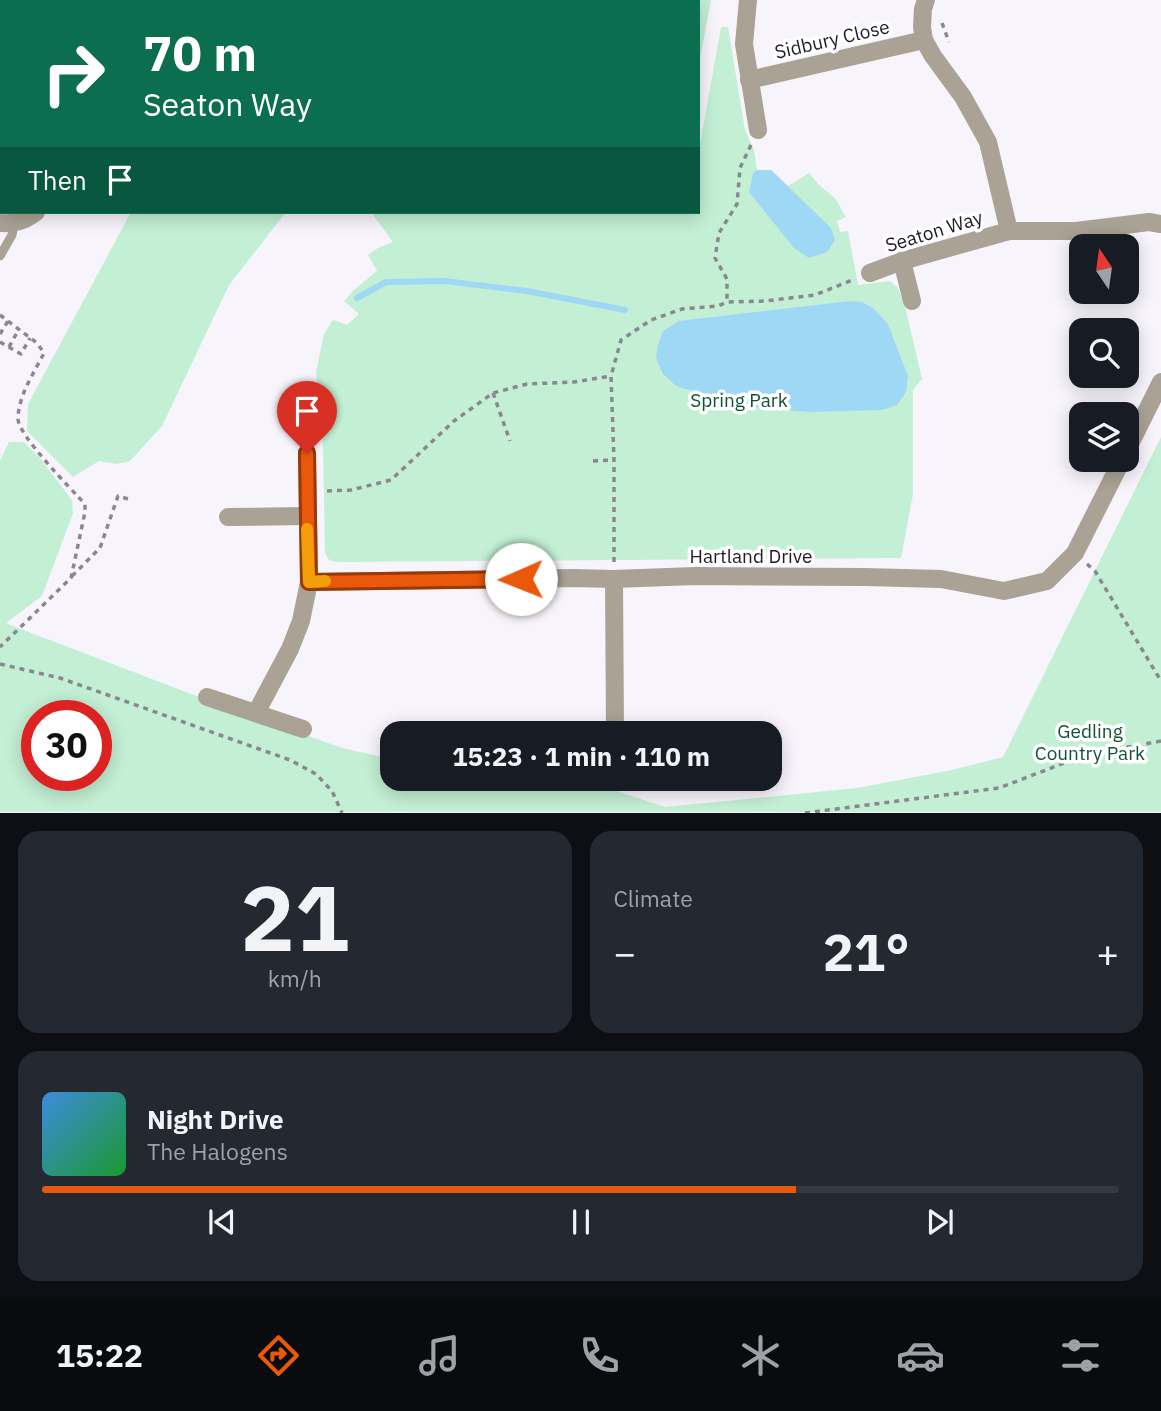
<!DOCTYPE html>
<html lang="en">
<head>
<meta charset="utf-8">
<style>
	:root { --surface:#171b24; --page:#242831; --text:#f1f3f6; --muted:#9ea1a6; --line:#363941; --accent:#ea580c }
	body { margin:0; font-family:"IBM Plex Sans",sans-serif; background:var(--page); color:var(--text); height:100vh; display:flex; flex-direction:column; font-size:26px; white-space:nowrap }
	* { box-sizing:border-box; margin:0 }
	p { font-size:23px; color:var(--muted) }
	.icon { flex:none; width:38px; height:38px; fill:none; stroke:currentColor; stroke-width:2; stroke-linecap:round; stroke-linejoin:round }
	.map { position:relative; height:813px; overflow:hidden }
	.side { display:flex; flex-direction:column; gap:18px; padding:18px; background:#0d0f14; flex:1 }
	.side>* { flex:none }
	.top-card { position:absolute; left:0px; top:0px; width:700px; height:214px; box-shadow:0 4px 18px #0003; background:#0b6e4f; color:#fff; overflow:hidden }
	.needle { width:46px; rotate:347deg }
	.tools { position:absolute; left:1069px; top:234px; display:grid; gap:14px }
	.tools a { display:grid; place-items:center; width:70px; height:70px; border-radius:14px; background:var(--surface); box-shadow:0 4px 18px #0003; font-size:35px }
	.speed { position:absolute; left:21px; top:700px; display:flex; gap:14px; font-size:35px; font-weight:700; text-align:center }
	.speed>* { display:grid; place-content:center; width:91px; height:91px; border-radius:50%; background:var(--surface); box-shadow:0 4px 18px #0003; line-height:1 }
	.speed .limit { border:10px solid #d22; background:#fff; color:#111 }
	.pin { position:absolute; display:grid; place-items:center; width:60px; height:60px; color:#fff; margin:-72px -30px; border-radius:50% 50% 50% 0; rotate:-45deg; box-shadow:0 0 7px #0007 }
	.pin .icon { rotate:45deg }
	.me { position:absolute; width:77px; margin:-38px; rotate:269deg; stroke-linejoin:round; filter:drop-shadow(0 0 5px #0008) }
	.turn { display:flex; align-items:center; gap:24px; height:147px; padding:0 28px; font-size:32px }
	.turn .icon { width:91px; height:91px; stroke-width:2.5 }
	.turn b { display:block; font-size:49px; line-height:60px }
	.then { display:flex; align-items:center; height:66px; padding:0 28px; background:#0003; gap:14px; font-size:26px }
	.big { font-size:52px; font-weight:800; line-height:1.1 }
	.side .card { flex:1; display:flex; flex-direction:column; justify-content:center; gap:10px; min-width:0; padding:0 24px; border-radius:21px; background:var(--page) }
	.side .dial { align-items:center; gap:0 }
	.dial b { font-size:91px; line-height:1 }
	.song { display:flex; align-items:center; gap:21px }
	.cover { width:84px; height:84px; border-radius:10px; background:linear-gradient(135deg,hsl(210 70% 55%),hsl(130 70% 35%)) }
	.played { height:7px; border-radius:4px; background:linear-gradient(90deg,var(--accent) 70%,var(--line) 70%) }
	.keys { display:flex; justify-content:space-around; direction:ltr }
	.heat { display:flex; justify-content:space-between; align-items:center; font-size:38px; direction:ltr }
	.side .tiles { flex:1; display:grid; gap:18px; grid-template-columns:1fr 1fr }
	.card:last-child { grid-column:span 2 }
	.trip { position:absolute; left:380px; top:721px; width:402px; height:70px; border-radius:21px; background:var(--surface); box-shadow:0 4px 18px #0003; font-weight:800; line-height:70px; text-align:center }
	.tabs { display:flex; height:112px; justify-content:space-around; align-items:center; background:#090b0e; color:var(--muted) }
	.tabs .icon { width:49px; height:49px }
	.tabs .current { color:var(--accent) }
	.tabs b { font-size:32px; color:var(--text) }
	.map>svg:first-child { display:block }
	.green { fill:#c3efd4; fill-rule:evenodd }
	.water { fill:#9fd8f5 }
	.lines { fill:none; stroke-linecap:round; stroke-linejoin:round }
	.stream { stroke:#9fd8f5; stroke-width:6 }
	.path { stroke:#8b868f; stroke-width:3.5; stroke-dasharray:5 5; stroke-linecap:butt }
	.lane { stroke:#aaa295; stroke-width:9 }
	.street { stroke:#aaa295; stroke-width:18 }
	.route-casing { stroke:#983908; stroke-width:18 }
	.route { stroke:#ea580c; stroke-width:12 }
	.slow { stroke:#f59e0b; stroke-width:12 }
	.labels { text-anchor:middle; dominant-baseline:central; stroke-width:7; stroke-linejoin:round; paint-order:stroke }
	.street-label { font-size:19px; fill:#201a26; stroke:#fff }
	.park-label { font-size:19px; fill:#115134; stroke:#fff }
</style>
</head>
<body>
<div class="map">
<svg width="1161" height="813" viewBox="0 0 1161 813">
	<rect width="100%" height="100%" fill="#f8f4fb"/>
	<!-- green -->
	<g class="green">
		<polygon points="555,0 711,0 698,69 698,2 555,2"/>
		<polygon points="721,27 728,27 745,130 754,150 757,170 771,170 788,186 809,173 820,186 835,198 846,217 837,221 840,232 848,231 858,285 890,281 898,288 905,306 922,379 913,390 913,494 901,558 336,562 329,560 325,553 323,444 316,372 324,334 333,320 347,325 359,314 344,301 354,290 377,271 368,255 378,248 393,242 371,212 698,212 698,155"/>
		<polygon points="131,212 286,212 229,285 162,426 130,461 117,464 99,461 73,477 27,431 28,404"/>
		<path d="M1161 437V812H0V461L9 442H24L39 457 72 500 73 513 42 596 6 623 18 628 194 695 342 748 392 759V779H568L586 781 665 807 857 788 952 770 1003 757ZM37 716H96V775H37Z"/>
	</g>
	<!-- water -->
	<g class="water">
		<polygon points="578,0 684,0 683,2 578,2"/>
		<polygon points="757,170 771,170 831,228 835,240 827,252 809,258 794,248 749,192 753,174"/>
		<polygon points="851,301 862,302 873,308 888,324 908,376 906,392 897,405 882,410 809,412 760,408 682,388 675,385 663,374 656,358 658,345 663,331 679,321"/>
	</g>
	<g class="lines">
		<!-- stream -->
		<polyline class="stream" points="357,298 386,282 444,281 527,291 625,310"/>
		<!-- path -->
		<g class="path">
			<polyline points="942,23 949,42"/>
			<polyline points="751,145 740,168 737,204 719,233 715,258 727,279 727,302 765,301 815,295 855,279"/>
			<path d="M0 315 37 343 44 353C34 373 18 396 18 419 18 435 72 490 85 504V512L71 578 0 647"/>
			<polyline points="0,334 8,321"/>
			<polyline points="0,342 21,354 30,338"/>
			<polyline points="9,347 19,329"/>
			<polyline points="493,393 510,441"/>
			<polyline points="593,461 614,460"/>
			<polyline points="327,491 351,490 391,480 454,421 493,393 527,384 574,382 611,376"/>
			<polyline points="614,562 614,460 611,376 621,340 651,320 682,309 718,306 727,302"/>
			<polyline points="1087,564 1095,571 1161,681"/>
			<polyline points="72,576 100,548 118,496 128,499"/>
			<polyline points="0,664 60,678 290,760 316,774 332,791 342,813"/>
			<polyline points="805,813 999,788 1085,755 1161,741"/>
		</g>
		<!-- lane -->
		<polyline class="lane" points="0,256 12,235 14,224"/>
		<!-- street -->
		<g class="street">
			<polyline points="332,0 340,2"/>
			<polyline points="748,0 744,44 758,130"/>
			<polyline points="926,0 923,9 922,27 924,40 933,56 963,97 988,142 1009,231"/>
			<polyline points="102,2 102,0"/>
			<polyline points="551,2 551,0"/>
			<polyline points="749,80 924,40"/>
			<path d="M0 223C15 224 24 221 36 212"/>
			<polyline points="902,261 912,301"/>
			<polyline points="870,273 902,261 1009,231 1076,231 1149,222 1161,224"/>
			<polyline points="1127,450 1161,382"/>
			<polyline points="228,517 307,516"/>
			<polyline points="614,579 615,733"/>
			<polyline points="309,582 573,578 614,579 695,576 865,577 941,579 1004,591 1047,581 1075,553 1122,460"/>
			<polyline points="207,697 303,729"/>
			<polyline points="256,713 290,649 301,621 309,582 307,453"/>
		</g>
	</g>
	<g class="lines">
		<defs>
			<polyline id="route" points="307,453 309,582 521,579"/>
		</defs>
		<!-- route casing -->
		<use href="#route" class="route-casing"/>
		<!-- route -->
		<use href="#route" class="route"/>
		<!-- slow -->
		<polyline class="slow" points="307,529 309,582 325,581"/>
	</g>
	<g class="labels">
		<!-- street labels -->
		<g class="street-label">
			<text transform="translate(832 39) rotate(-13)">Sidbury Close</text>
			<text transform="translate(934 231) rotate(-17)">Seaton Way</text>
			<text x="751" y="556">Hartland Drive</text>
		</g>
		<!-- park labels -->
		<g class="park-label">
			<text x="739" y="400">Spring Park</text>
			<text x="1090" y="731">Gedling<tspan x="1090" dy="22">Country Park</tspan></text>
		</g>
	</g>
</svg>
<div class="tools">
<a><svg class="needle" viewBox="-14 -14 28 28"><path d="M0-13l5 13h-10z" fill="#e53935"/><path d="M0 13l5-13h-10z" fill="#9ea1a6"/></svg></a>
<a><svg class="icon" aria-label="search" viewBox="0 0 24 24"><circle cx="10" cy="10" r="6"/><path d="M15 15l6 6"/></svg></a>
<a><svg class="icon" aria-label="layers" viewBox="0 0 24 24"><path d="M12 4l9 5-9 5-9-5zM3 14l9 5 9-5"/></svg></a>
</div>
<div class="speed"><div class="limit">30</div></div>
<div class="pin" style="left:307px;top:453px;background:#d93025"><svg class="icon" aria-label="arrive" viewBox="0 0 24 24"><path d="M6 21V4h12l-3 4 3 4H6"/></svg></div>
<svg class="me" style="left:521px;top:579px" viewBox="-20 -20 40 40"><circle r="19" fill="#fff"/><path d="M0-13L10 11 0 6-10 11z" fill="#ea580c"/></svg>
<div class="trip">15:23 · 1 min · 110 m</div>
<div class="top-card">
<div class="turn"><svg class="icon" aria-label="right" viewBox="0 0 24 24"><path d="M7 20v-9h11M14 6l5 5-5 5"/></svg><div><b>70 m</b>Seaton Way</div></div>
<div class="then">Then<svg class="icon" aria-label="arrive" viewBox="0 0 24 24"><path d="M6 21V4h12l-3 4 3 4H6"/></svg></div>
</div>
</div>
<section class="side">
<div class="tiles">
<div class="card dial"><b>21</b><p>km/h</p></div>
<div class="card"><p>Climate</p>
<div class="heat"><a>−</a><b class="big">21°</b><a>+</a></div>
</div>
<div class="card">
<div class="song"><i class="cover"></i><div><b>Night Drive</b><p>The Halogens</p></div></div>
<div class="played"></div>
<div class="keys"><svg class="icon" aria-label="previous" viewBox="0 0 24 24"><path d="M18 5L8 12l10 7zM5 5v14"/></svg><svg class="icon" aria-label="pause" viewBox="0 0 24 24"><path d="M8 5v14M16 5v14"/></svg><svg class="icon" aria-label="next" viewBox="0 0 24 24"><path d="M6 5l10 7-10 7zM19 5v14"/></svg></div>
</div>
</div>
</section>
<nav class="tabs">
<b>15:22</b>
<svg class="icon current" aria-label="directions" viewBox="0 0 24 24"><path d="M12 3l9 9-9 9-9-9zM9 14v-3h6M13 9l2 2-2 2"/></svg>
<svg class="icon" aria-label="music" viewBox="0 0 24 24"><path d="M9 18V5l10-2v13"/><circle cx="6" cy="18" r="3"/><circle cx="16" cy="16" r="3"/></svg>
<svg class="icon" aria-label="phone" viewBox="0 0 24 24"><path d="M5 4h4l2 5-3 2q2 4 5 5l2-3 5 2v4C11 20 4 13 5 4z"/></svg>
<svg class="icon" aria-label="climate" viewBox="0 0 24 24"><path d="M12 3v18M4 7l16 10M4 17L20 7"/></svg>
<svg class="icon" aria-label="car" viewBox="0 0 24 24"><path d="M5 17H2v-5l4-1 3-4h7l3 4 3 1v5h-3M9 17h6M6 11h13"/><circle cx="7" cy="17" r="2"/><circle cx="17" cy="17" r="2"/></svg>
<svg class="icon" aria-label="filters" viewBox="0 0 24 24"><path d="M4 7h16M4 17h16"/><circle cx="9" cy="7" r="2"/><circle cx="15" cy="17" r="2"/></svg>
</nav>
</body>
</html>
